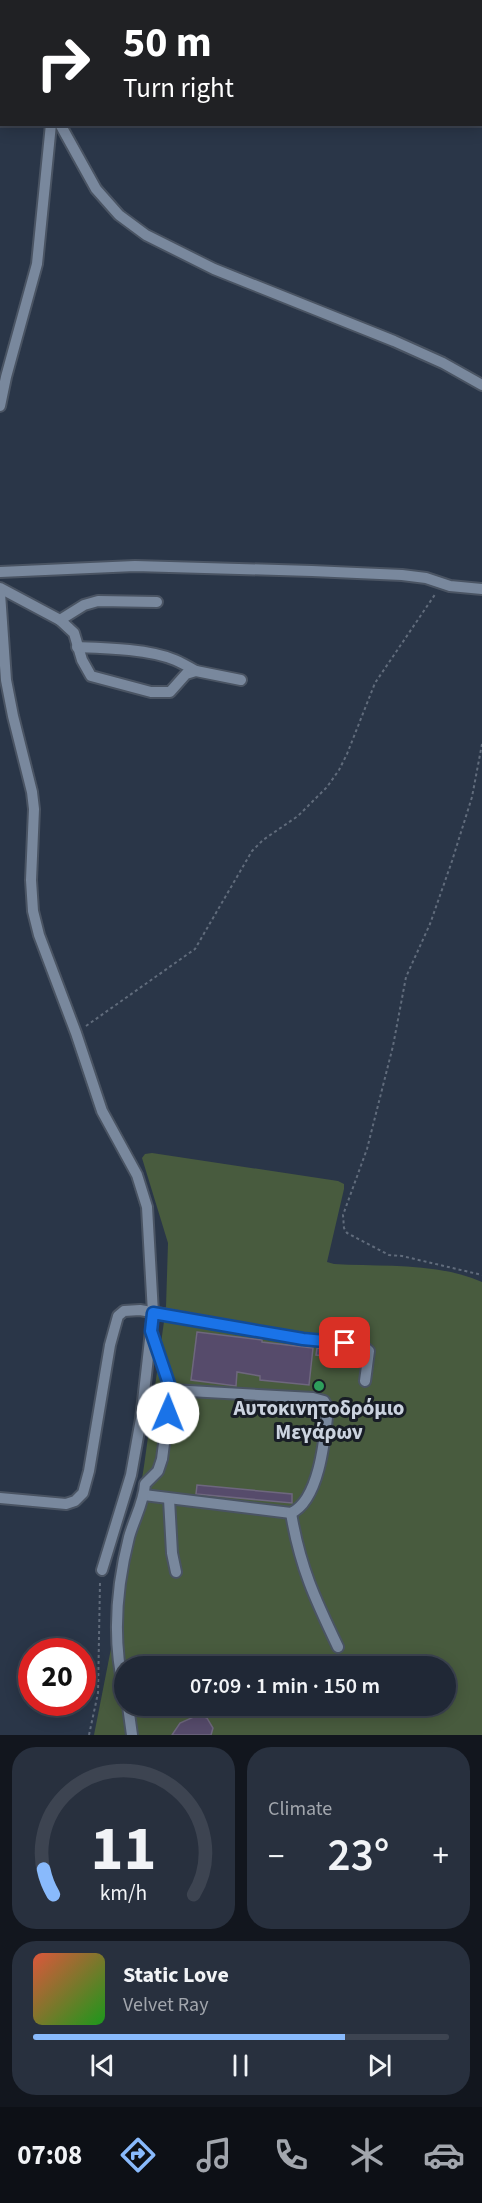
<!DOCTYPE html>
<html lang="en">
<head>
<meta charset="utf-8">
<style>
	:root { --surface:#202836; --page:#28303e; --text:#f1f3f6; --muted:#a2a6ad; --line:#3d4451; --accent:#89bafc }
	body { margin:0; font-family:"Source Sans 3",sans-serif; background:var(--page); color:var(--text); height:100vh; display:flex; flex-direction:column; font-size:22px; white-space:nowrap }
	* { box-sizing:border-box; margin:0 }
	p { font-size:20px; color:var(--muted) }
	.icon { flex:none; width:33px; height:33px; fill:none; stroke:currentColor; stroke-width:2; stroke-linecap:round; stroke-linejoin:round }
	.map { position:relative; height:1735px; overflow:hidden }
	.sheet { display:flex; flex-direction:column; gap:12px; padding:12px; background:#12161e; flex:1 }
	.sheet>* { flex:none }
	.hud { position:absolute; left:0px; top:0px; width:483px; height:126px; box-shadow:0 3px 15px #0003,0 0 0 2px var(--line); background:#202124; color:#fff; overflow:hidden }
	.speed { position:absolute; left:18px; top:1638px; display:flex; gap:12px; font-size:30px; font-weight:700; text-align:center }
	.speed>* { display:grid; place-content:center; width:78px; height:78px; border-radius:50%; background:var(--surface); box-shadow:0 3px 15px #0003,0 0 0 2px var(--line); line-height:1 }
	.speed .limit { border:9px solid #d22; background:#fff; color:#111 }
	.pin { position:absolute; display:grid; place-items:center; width:51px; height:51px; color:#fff; margin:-26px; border-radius:12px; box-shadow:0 3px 9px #0006 }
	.me { position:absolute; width:66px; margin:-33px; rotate:1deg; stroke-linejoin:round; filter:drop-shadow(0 0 4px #0008) }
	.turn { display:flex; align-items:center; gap:21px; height:126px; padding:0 24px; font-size:27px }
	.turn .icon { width:78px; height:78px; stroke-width:2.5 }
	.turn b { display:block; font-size:42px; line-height:51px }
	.big { font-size:45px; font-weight:600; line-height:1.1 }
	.sheet .tile { flex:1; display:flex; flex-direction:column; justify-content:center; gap:9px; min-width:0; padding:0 21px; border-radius:24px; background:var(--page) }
	.sheet .dial { align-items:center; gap:0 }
	.dial svg { height:156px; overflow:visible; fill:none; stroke:var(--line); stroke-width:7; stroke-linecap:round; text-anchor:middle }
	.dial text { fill:var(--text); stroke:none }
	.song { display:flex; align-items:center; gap:18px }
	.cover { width:72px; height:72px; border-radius:9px; background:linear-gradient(135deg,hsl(10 70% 55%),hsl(120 70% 35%)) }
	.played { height:6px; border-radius:3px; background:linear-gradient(90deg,var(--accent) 75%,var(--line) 75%) }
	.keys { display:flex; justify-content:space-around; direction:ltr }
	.heat { display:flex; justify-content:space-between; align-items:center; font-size:33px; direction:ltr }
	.sheet .tiles { flex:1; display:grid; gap:12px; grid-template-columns:1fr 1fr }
	.tile:last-child { grid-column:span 2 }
	.trip { position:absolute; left:114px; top:1656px; width:342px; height:60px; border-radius:30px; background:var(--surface); box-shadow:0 3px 15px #0003,0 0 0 2px var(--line); font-weight:600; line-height:60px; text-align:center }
	.menu { display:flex; height:96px; justify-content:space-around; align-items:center; background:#0d1016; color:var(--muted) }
	.menu .icon { width:42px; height:42px }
	.menu .on { color:var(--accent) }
	.menu b { font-size:27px; color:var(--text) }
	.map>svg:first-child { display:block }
	.green { fill:#485b3e; fill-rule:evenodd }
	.building { fill:#564b6b; stroke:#6e677e; stroke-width:1.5 }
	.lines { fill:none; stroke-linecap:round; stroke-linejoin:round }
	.minor-casing { stroke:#4a5463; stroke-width:14 }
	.major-casing { stroke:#4a5463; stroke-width:21 }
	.path { stroke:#616c7c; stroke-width:2; stroke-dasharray:3 3; stroke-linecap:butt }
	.minor { stroke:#79889d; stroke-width:10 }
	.major { stroke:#ab725b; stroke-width:18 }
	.route-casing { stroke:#114b97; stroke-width:15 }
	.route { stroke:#1a73e8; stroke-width:10 }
	.leisure-dot { fill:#2e9e5b; stroke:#181d26; stroke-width:2 }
	.labels { text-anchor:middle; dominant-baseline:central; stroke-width:6; stroke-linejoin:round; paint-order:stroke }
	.poi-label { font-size:21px; font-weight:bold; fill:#cbd3df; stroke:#181d26 }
</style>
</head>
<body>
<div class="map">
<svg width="482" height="1735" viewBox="0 0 482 1735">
	<rect width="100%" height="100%" fill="#2a3648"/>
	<!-- green -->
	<path class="green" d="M152 1153 338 1181 344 1184V1189L327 1262 334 1264C382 1267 437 1262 482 1282V1735H94L131 1547 144 1466 166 1307 168 1243 142 1158 145 1154ZM124 1666H446V1706H124Z"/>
	<!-- building -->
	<g class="building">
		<polygon points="197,1332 262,1340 262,1342 313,1348 309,1385 260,1380 260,1376 237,1372 236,1386 191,1380"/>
		<polygon points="317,1348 336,1349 335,1357 316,1355"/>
		<polygon points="197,1485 292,1494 292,1503 196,1494"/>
		<polygon points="198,1715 207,1718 213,1728 211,1735 172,1735 180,1723"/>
	</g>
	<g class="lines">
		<defs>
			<g id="minor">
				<polyline points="33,0 33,2"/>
				<polyline points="184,2 190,0"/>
				<polyline points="60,124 96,189 119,215 146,235 214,269 394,341 443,363 482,385"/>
				<polyline points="0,406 6,377 37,264 51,124"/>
				<polyline points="0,572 135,566 312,571 402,575 426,578 450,586 482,589"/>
				<polyline points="0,588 60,620 74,633 82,660 91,676 151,692 170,692 186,674 196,671 241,680"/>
				<polyline points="0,593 6,680 13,716 32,792 34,809 31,880 33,911 39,935 76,1033 102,1111 137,1175 147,1207 153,1313 141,1419 131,1475 102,1570"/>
				<polyline points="60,620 84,605 98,601 157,602"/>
				<path d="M77 647C105 648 149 649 175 660 182 663 189 667 196 671"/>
				<path d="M144 1495 291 1513C320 1500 325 1436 328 1408L324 1401 313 1398 171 1390"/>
				<polyline points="0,1498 66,1504 75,1501 83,1493 89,1471 110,1345 118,1316 124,1311 140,1310 303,1339 361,1344 369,1351 365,1381"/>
				<polyline points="169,1499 172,1553 176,1572"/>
				<path d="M291 1513C300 1567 315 1599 338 1647"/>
				<path d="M124 1690C112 1639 116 1588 129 1537 134 1519 144 1502 145 1484L158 1471 162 1459 171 1390 153 1337"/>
				<polyline points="128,1706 132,1735"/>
			</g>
			<g id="major">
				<polyline points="323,2 331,0"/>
				<polyline points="0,63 2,63"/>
			</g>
		</defs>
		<!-- minor casing -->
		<use href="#minor" class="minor-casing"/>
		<!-- major casing -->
		<use href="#major" class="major-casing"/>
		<!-- path -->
		<g class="path">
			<polyline points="482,744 472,797 452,861 430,924 406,977 393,1046 367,1149 343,1215 344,1228 347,1233 389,1255 402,1256 482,1275"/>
			<polyline points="86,1026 195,949 252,851 263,840 298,816 327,787 339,770 347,754 375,683 436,593"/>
			<polyline points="89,1735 98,1693 100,1582"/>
		</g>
		<!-- minor -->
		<use href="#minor" class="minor"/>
		<!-- major -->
		<use href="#major" class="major"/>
	</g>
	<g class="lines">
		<defs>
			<polyline id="route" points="168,1413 171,1390 151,1331 153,1313 303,1339 345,1343"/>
		</defs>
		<!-- route casing -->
		<use href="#route" class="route-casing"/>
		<!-- route -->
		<use href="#route" class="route"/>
	</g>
	<!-- markers -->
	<circle class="leisure-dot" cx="319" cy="1386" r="6"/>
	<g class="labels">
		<!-- poi labels -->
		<g class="poi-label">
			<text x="319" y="1408">Αυτοκινητοδρόμιο<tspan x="319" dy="24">Μεγάρων</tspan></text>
		</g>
	</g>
</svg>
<div class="speed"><div class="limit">20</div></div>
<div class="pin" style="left:345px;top:1343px;background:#d93025"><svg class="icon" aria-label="arrive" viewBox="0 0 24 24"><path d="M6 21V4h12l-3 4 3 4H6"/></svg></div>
<svg class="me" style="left:168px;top:1413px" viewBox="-20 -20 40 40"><circle r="19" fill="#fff"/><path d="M0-13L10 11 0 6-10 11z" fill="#1a73e8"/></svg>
<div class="trip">07:09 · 1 min · 150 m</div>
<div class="hud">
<div class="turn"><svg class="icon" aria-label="right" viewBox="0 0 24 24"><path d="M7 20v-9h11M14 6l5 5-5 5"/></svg><div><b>50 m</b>Turn right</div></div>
</div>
</div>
<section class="sheet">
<div class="tiles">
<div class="tile dial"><svg viewBox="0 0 100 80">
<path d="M14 69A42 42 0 1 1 86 69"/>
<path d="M14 69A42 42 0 0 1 9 56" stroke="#89bafc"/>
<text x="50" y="56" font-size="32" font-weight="700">11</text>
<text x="50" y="72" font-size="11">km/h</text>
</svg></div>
<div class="tile"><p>Climate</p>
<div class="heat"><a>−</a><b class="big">23°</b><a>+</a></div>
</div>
<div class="tile">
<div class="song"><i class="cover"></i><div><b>Static Love</b><p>Velvet Ray</p></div></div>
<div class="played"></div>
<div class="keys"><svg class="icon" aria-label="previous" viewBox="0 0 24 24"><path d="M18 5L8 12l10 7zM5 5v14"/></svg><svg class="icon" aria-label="pause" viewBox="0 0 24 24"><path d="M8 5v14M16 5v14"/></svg><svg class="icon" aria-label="next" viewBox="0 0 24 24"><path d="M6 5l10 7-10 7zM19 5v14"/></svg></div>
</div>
</div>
</section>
<nav class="menu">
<b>07:08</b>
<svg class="icon on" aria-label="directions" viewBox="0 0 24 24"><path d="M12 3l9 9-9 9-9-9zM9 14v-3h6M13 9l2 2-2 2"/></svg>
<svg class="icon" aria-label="music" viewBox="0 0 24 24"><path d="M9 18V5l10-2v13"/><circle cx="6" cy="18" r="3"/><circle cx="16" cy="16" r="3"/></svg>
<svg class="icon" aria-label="phone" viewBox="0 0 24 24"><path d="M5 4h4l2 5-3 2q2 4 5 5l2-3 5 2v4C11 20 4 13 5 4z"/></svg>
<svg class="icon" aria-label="climate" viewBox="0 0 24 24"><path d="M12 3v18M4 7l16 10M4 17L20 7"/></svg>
<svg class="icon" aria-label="car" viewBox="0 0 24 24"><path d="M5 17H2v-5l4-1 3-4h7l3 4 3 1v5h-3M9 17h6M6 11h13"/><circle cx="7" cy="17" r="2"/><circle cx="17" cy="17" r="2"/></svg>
</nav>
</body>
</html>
